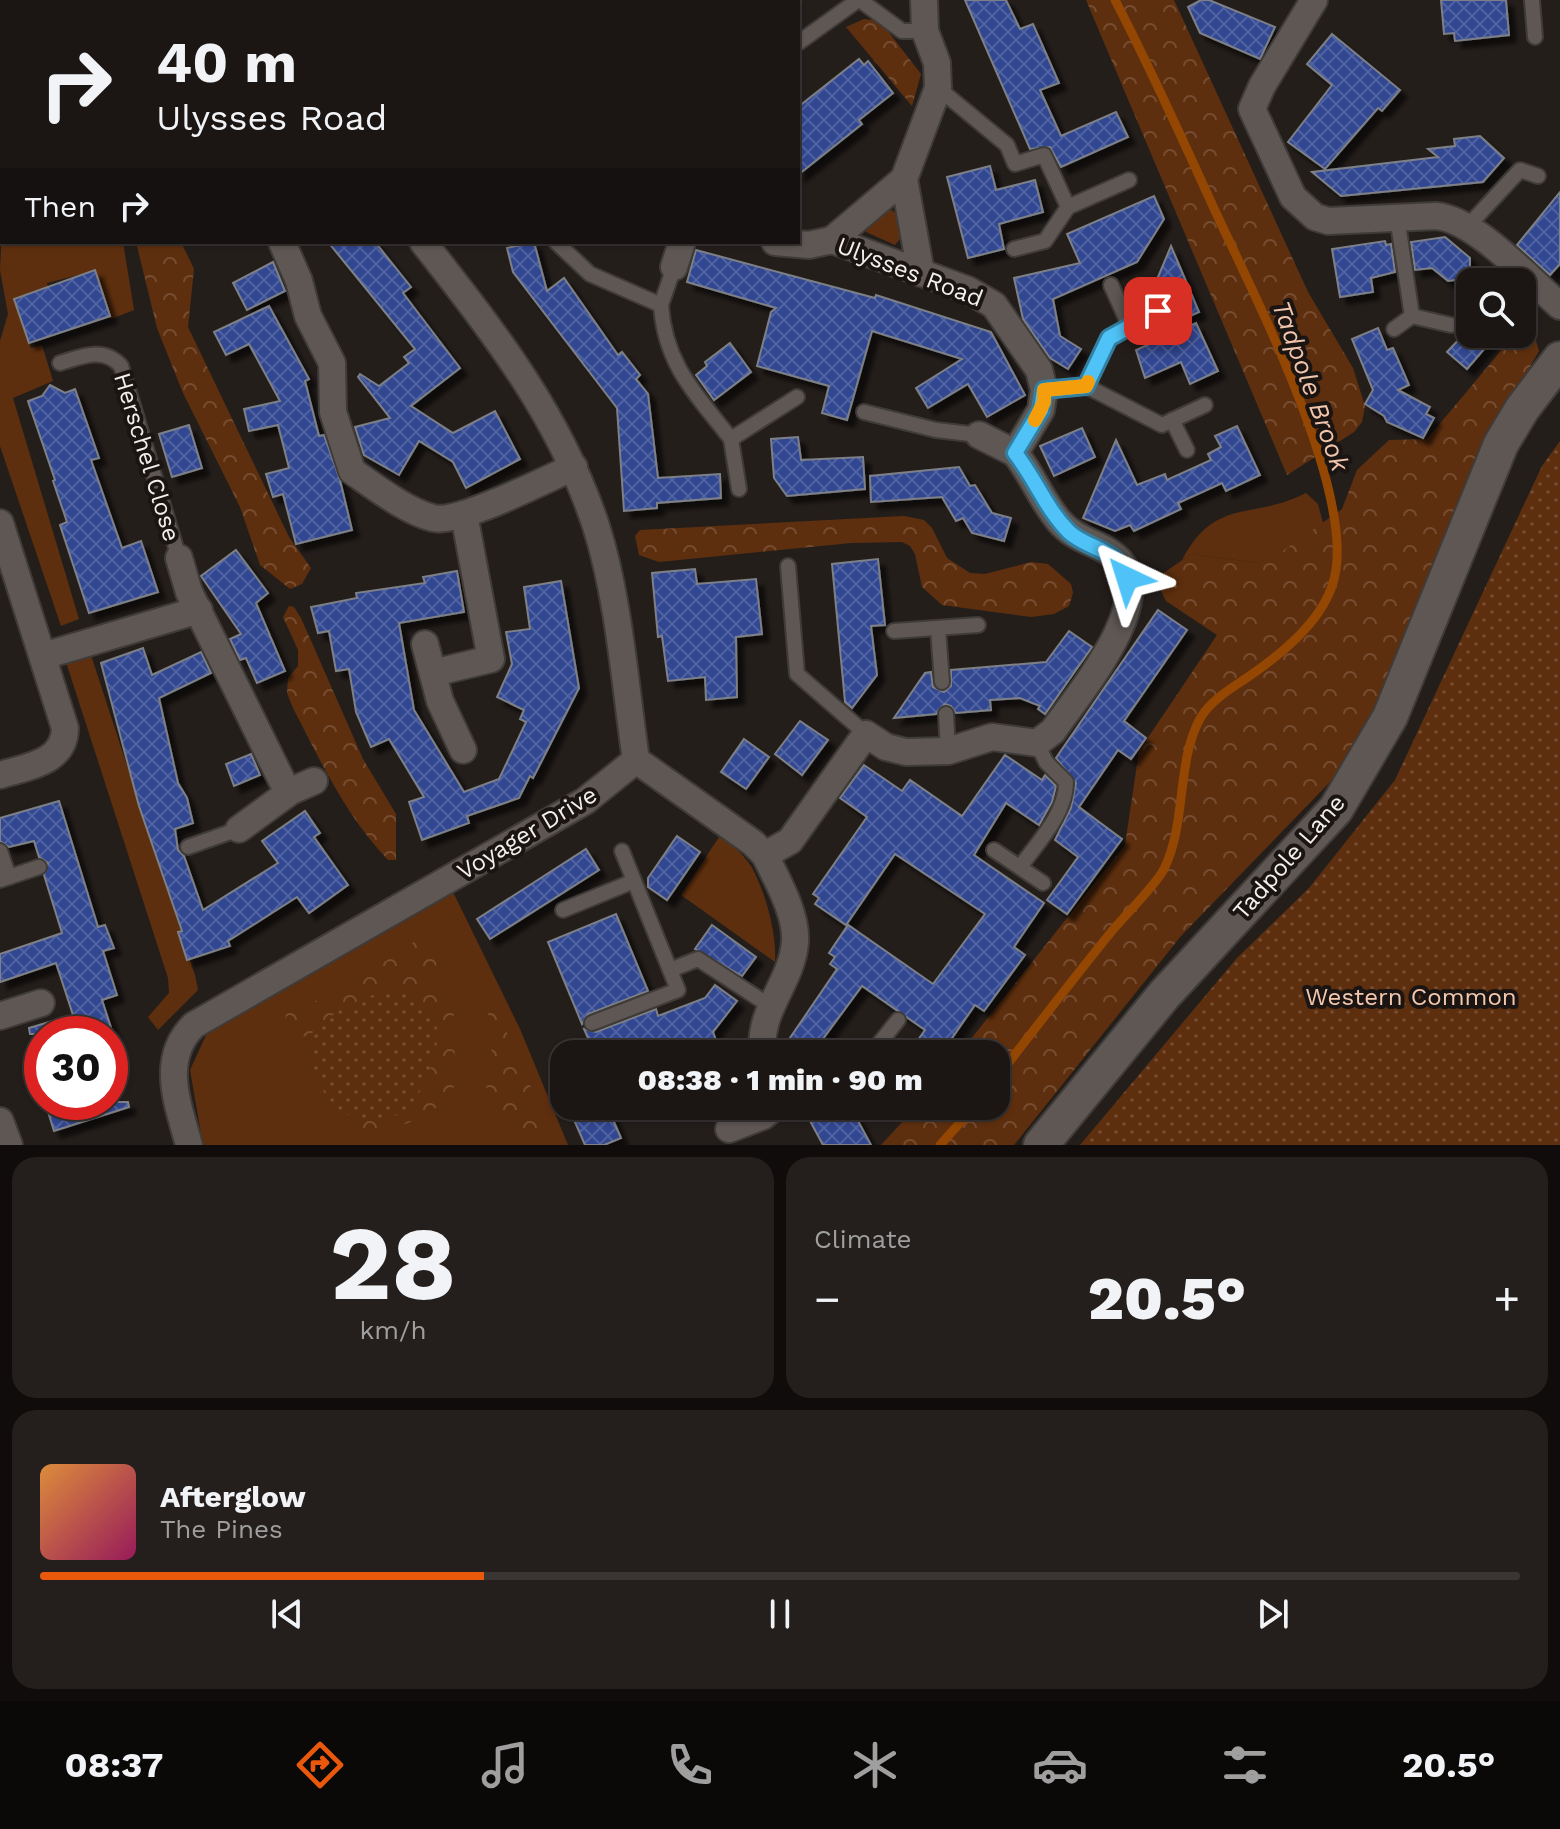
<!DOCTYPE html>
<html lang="en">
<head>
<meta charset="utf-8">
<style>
	:root { --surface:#1b1614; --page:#241f1d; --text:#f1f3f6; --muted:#a09fa0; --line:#393534; --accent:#ea580c }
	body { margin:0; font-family:"Work Sans",sans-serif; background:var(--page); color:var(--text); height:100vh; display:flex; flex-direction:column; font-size:30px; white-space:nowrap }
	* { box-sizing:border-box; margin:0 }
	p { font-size:26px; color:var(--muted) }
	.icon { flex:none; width:44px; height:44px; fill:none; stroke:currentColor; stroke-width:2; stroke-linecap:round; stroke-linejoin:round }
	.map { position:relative; height:1145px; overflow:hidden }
	.side { display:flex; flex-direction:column; gap:12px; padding:12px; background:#0f0c0b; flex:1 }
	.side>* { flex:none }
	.banner { position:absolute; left:0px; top:0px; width:800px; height:244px; box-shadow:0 2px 6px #0004,0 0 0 2px var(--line); background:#1b1614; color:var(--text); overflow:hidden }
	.fabs { position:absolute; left:1456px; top:268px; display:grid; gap:16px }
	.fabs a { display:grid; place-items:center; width:80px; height:80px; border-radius:16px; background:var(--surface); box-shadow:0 2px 6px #0004,0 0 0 2px var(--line); font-size:40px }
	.speed { position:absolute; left:24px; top:1016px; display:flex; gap:16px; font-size:40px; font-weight:700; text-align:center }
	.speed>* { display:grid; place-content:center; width:104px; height:104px; border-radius:50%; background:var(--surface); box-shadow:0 2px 6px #0004,0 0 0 2px var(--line); line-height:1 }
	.speed .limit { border:12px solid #d22; background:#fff; color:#111 }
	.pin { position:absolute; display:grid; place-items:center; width:68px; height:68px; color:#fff; margin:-34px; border-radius:16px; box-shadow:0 4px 12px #0006 }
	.me { position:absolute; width:88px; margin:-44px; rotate:319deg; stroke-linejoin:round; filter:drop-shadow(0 0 6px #0008) }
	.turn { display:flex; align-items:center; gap:28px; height:168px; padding:0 24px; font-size:36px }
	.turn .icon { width:104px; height:104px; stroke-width:2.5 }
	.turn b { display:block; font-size:56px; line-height:68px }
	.then { display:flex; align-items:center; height:76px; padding:0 24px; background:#0003; gap:16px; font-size:30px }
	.big { font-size:60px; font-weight:800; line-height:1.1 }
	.side .widget { flex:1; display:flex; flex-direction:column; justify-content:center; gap:12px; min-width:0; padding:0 28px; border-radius:24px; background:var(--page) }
	.side .dial { align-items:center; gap:0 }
	.dial b { font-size:104px; line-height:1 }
	.song { display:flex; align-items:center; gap:24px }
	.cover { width:96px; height:96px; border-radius:12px; background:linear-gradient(135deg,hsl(30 70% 55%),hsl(330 70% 35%)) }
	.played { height:8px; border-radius:4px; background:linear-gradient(90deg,var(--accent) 30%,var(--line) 30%) }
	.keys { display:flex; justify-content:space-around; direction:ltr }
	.heat { display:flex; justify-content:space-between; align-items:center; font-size:44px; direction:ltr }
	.side .tiles { flex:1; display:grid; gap:12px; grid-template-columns:1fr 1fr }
	.widget:last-child { grid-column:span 2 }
	.trip { position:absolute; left:550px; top:1040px; width:460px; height:80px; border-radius:24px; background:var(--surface); box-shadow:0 2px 6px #0004,0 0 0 2px var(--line); font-weight:800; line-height:80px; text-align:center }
	.tab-bar { display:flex; height:128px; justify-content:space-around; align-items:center; background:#0b0908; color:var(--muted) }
	.tab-bar .icon { width:56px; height:56px }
	.tab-bar .on { color:var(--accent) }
	.tab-bar b { font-size:36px; color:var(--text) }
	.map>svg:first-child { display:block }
	.green { fill:#5e2f0e }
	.forest { fill:url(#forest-crowns) }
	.park { fill:url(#park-dots) }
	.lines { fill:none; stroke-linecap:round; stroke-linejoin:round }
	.stream { stroke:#944702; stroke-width:9 }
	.building { fill:url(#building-cross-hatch); stroke:#7d8086; stroke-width:2; filter:url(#shadow) }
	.service-casing { stroke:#3f3b39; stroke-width:18 }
	.minor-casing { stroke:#3f3b39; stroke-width:30 }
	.tertiary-casing { stroke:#3f3b39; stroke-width:38 }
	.service { stroke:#5e5754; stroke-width:14 }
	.minor { stroke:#5e5754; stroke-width:26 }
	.tertiary { stroke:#5e5754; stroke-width:34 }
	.route-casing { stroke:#337fa1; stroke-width:20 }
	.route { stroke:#4fc3f7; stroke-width:14 }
	.slow { stroke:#f59e0b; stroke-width:14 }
	.labels { text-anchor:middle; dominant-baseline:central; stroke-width:8; stroke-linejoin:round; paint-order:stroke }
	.street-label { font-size:24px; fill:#f2efec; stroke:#1a1512 }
	.park-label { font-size:24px; fill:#f5c8ae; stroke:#1a1512 }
	.water-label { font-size:26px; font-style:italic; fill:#f1c5ab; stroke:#1a1512 }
</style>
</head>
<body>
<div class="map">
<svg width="1560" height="1145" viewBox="0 0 1560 1145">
	<defs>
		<pattern id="forest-crowns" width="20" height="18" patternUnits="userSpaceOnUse" patternTransform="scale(2)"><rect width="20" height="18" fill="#5e2f0e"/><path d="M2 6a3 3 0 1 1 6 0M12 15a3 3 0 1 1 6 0" fill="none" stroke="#764d31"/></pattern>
		<pattern id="park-dots" width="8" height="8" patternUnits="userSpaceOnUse" patternTransform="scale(2)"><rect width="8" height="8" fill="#5e2f0e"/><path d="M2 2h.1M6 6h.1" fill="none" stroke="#764d31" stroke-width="1.8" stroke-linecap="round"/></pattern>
		<pattern id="building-cross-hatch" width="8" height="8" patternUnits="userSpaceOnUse" patternTransform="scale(2)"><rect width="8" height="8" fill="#324791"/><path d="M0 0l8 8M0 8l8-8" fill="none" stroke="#5062a1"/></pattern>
		<filter id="shadow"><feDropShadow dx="7" dy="7" stdDeviation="2" flood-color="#0009"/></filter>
	</defs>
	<rect width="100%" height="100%" fill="#241e1b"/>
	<!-- green -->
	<g class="green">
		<polygon points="892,210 897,215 900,239 895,245 866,232 867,226 883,212"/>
		<polygon points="2,228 2,242 123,242 134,310 111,319 94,271 47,283 48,287 15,299 31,348 42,345 53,381 13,398 79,619 61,626 0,446 0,341 8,314 0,270"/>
		<path d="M1306 493 1318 504 1323 523 1284 551 1258 563 1191 554 1182 560C1216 496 1251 521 1306 493Z"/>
		<polygon points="91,655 195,975 198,990 158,1030 148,1017 169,993 168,978 66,662"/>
		<path d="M721 834C731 844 743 854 751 866 765 890 777 934 775 962L681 895Z"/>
		<polygon points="453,892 520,1029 568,1145 203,1145 190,1070 207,1033"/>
	</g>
	<!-- forest -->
	<g class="forest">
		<polygon points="1086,0 1174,0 1308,292 1353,368 1365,406 1362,422 1354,432 1287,475"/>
		<polygon points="864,19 880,21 921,74 912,106 846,27"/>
		<polygon points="136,242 181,242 194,269 188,327 289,537 311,568 302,584 290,589 260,565 240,507 183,393 157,328"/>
		<polygon points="1529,317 1539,351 1470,473 1359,752 1181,936 1014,1145 881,1145 917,1106 996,1106 996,1054 959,1054 1125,845 1139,751 1217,635 1166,601 1155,579 1191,554 1258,563 1284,550 1342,509 1357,470 1389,440 1427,439 1515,334 1522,334 1522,325"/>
		<polygon points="904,516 924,520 932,528 947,558 970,573 985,574 1031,562 1048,564 1071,584 1073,593 1069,606 1054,614 1031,617 942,605 922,587 915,554 910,546 902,542 851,543 659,562 639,555 635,536 640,530"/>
		<path d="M289 606 294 607 301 618 363 759 396 814V860H388C346 816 321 762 293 708L287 693 288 678 298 666V650L283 617Z"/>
		<path d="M438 933 443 942 433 975 455 1008C448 1039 458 1051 456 1077 453 1115 383 1135 352 1135L346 1125 350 1116C415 1125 422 1102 437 1045L332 1018 307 1037 297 1035 285 1020 286 1014 311 1004 405 950 417 939Z"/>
		<path d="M490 1008 504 1026 542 1112 545 1125 539 1142C517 1145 493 1130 488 1107 483 1088 491 1063 492 1044 492 1032 485 1018 490 1008Z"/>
	</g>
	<!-- park -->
	<g class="park">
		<polygon points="1560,441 1560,1145 1080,1145 1237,958 1309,888 1395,780 1542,466"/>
		<path d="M385 991C464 994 438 1069 407 1112 388 1118 371 1122 352 1116 325 1108 299 1057 316 1032 330 1011 361 999 385 991Z"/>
	</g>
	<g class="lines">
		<!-- stream -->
		<g class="stream">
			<path d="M996 1079C1034 1030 1072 980 1112 931 1125 915 1156 885 1164 869 1187 823 1176 760 1201 717 1211 700 1232 688 1248 677 1280 655 1319 624 1332 586 1362 504 1254 295 1217 215 1184 143 1152 71 1115 0"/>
			<polyline points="940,1145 975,1106"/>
		</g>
	</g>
	<!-- building -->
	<g class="building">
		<polygon points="965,0 1006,0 1020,29 1033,24 1059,83 1040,90 1061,136 1116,112 1128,137 1061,167 1050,147 1030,149"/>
		<polygon points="1201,0 1209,0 1275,27 1260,59 1200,33 1188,7"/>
		<polygon points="1441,0 1506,0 1509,35 1455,41 1454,33 1444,34"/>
		<polygon points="1332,34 1400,90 1382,111 1378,108 1325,169 1288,142 1332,85 1307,64"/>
		<polygon points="859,59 864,65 868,61 893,93 859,120 862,124 798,175 798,107"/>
		<polygon points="1480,136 1504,158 1483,182 1341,196 1312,172 1438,157 1428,149 1455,146 1454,139"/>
		<polygon points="990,166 996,190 1035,180 1043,212 999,224 1004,249 968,258 947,177"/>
		<polygon points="1560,192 1560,264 1550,275 1517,245"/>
		<polygon points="1154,196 1164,219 1137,262 1053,299 1060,336 1081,349 1068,369 1050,358 1023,319 1014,278 1080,263 1067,234"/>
		<polygon points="1445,237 1470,258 1470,278 1448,281 1432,268 1415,270 1411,242"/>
		<polygon points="1385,241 1386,245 1391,244 1395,272 1371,278 1373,292 1340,297 1332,249"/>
		<polygon points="328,242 375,242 411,287 403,293 460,368 411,406 453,433 495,411 520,459 466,488 453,462 419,441 399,475 364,455 355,427 390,418 358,377 360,374 379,386 409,363 404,357 415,349"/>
		<polygon points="534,242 547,291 564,278 618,355 622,352 640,375 636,379 648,394 658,478 720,474 721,498 657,503 657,508 624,511 617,408 513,272 507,248"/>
		<polygon points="1171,246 1199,312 1177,322 1158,277"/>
		<polygon points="696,250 875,298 876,295 991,332 1025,395 987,417 968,384 928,408 916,388 962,359 872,331 847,420 822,413 829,386 757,366 771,312 776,308 687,282"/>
		<polygon points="273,262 285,291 247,310 233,283"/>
		<polygon points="95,270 110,316 29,343 14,299"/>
		<polygon points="269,306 309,379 305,381 319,436 324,435 340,480 352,530 296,544 283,494 273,497 266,474 289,468 278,425 249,431 244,409 280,401 249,344 226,355 214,332"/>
		<polygon points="1196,323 1218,371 1190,384 1181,362 1145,378 1136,350"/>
		<polygon points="1378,328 1387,350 1393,348 1409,385 1398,390 1430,407 1426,414 1434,418 1423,438 1387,422 1384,416 1365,404 1373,390 1352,339"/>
		<polygon points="1464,334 1497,334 1467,369 1447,352"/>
		<polygon points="730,343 751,372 714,400 696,375 707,366 705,362"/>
		<polygon points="50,385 65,393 75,389 99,458 91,460 122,548 141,541 158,592 89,613 60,525 67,522 53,481 55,480 28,401 42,396"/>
		<polygon points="189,425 202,468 172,477 159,434"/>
		<polygon points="1237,426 1260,475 1226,491 1222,483 1178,503 1181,509 1134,531 1130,525 1115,531 1083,518 1116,440 1137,485 1165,474 1167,480 1211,460 1208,454 1221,447 1215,436"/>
		<polygon points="1082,428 1095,457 1054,476 1040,446"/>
		<polygon points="798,437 801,460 863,457 865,489 787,496 774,478 771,439"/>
		<polygon points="959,467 970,486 975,485 992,513 1011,518 1004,541 972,533 963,518 956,521 942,497 871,502 870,476"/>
		<polygon points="236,550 268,593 256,603 285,671 257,683 246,658 240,660 230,639 241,634 201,576"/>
		<polygon points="878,559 885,625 871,626 877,675 852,708 845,702 832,564"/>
		<polygon points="695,569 697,584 756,579 762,634 736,637 737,697 706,700 705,677 668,681 662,636 658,637 652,573"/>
		<polygon points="457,571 464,612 399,623 414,710 464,792 499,779 526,722 520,719 524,710 497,697 512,664 506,632 530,629 524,587 561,581 579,688 533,778 530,776 519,798 467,816 469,823 422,840 409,802 424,797 389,739 371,747 356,712 349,669 336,671 329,631 318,633 311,607 357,598 356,593 425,583 423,577"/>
		<polygon points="1158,610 1187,630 1124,721 1146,738 1131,759 1118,750 1079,807 1122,839 1067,914 1047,900 1078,857 1055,840 1071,808 1076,783 1056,758"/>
		<polygon points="1069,631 1092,647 1045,714 1038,709 1040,706 1020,698 990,700 991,710 956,713 951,706 945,704 936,714 894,718 925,673 931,672 933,687 944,692 951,686 951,670 1046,662"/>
		<polygon points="143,648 152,675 201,652 211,673 159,698 178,783 187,798 193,823 175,829 178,850 184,856 203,910 278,863 262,841 305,811 320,833 314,837 348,885 309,913 297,897 228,941 230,946 187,960 178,932 182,931 139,806 101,663"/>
		<polygon points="800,721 828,740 802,775 775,754"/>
		<polygon points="744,739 769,757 746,789 721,772"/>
		<polygon points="251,754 260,775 234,786 226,764"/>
		<polygon points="1005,755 1042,780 1045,775 1056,786 1052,802 1039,825 1006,803 974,855 1044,903 1014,947 1025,955 984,1011 975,1005 941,1054 908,1054 925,1030 862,986 817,1047 821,1054 779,1054 837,969 830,964 835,957 829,953 848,925 933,984 985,914 895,854 846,925 815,904 819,898 813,894 867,817 840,798 864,765 902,791 910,780 962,816"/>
		<polygon points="59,801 98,927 105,925 114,948 103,951 117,995 102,1000 113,1034 30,1034 29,1028 73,1015 56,963 0,982 0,954 62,933 44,875 48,863 39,857 34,841 9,847 0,841 0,818"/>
		<polygon points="677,836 700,852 667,900 648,887 648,878"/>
		<polygon points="586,849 599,870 490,939 477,919"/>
		<polygon points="616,914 648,991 588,1014 582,1024 548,942"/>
		<polygon points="712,925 756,957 742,976 695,949"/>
		<polygon points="715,985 737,1001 713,1032 721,1054 595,1054 584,1029 596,1032 656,1009 658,1016 705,998"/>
		<polygon points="45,1102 128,1102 129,1107 54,1131"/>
		<polygon points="568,1106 607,1106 621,1138 604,1145 585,1145"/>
		<polygon points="802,1106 850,1106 871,1145 823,1145"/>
	</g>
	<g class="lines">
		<defs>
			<g id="service">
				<polyline points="860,0 902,31 925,31"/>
				<polyline points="1532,0 1535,37"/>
				<polyline points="440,2 440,0"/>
				<polyline points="798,43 858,0"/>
				<polyline points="938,88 1007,145 1015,164 1044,155 1068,207 1129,180"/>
				<polyline points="1397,217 1412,316"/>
				<polyline points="1467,227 1520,170 1538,176"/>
				<path d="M556 242 590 274 661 305C665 365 696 394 731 439"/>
				<polyline points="1014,249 1045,241 1068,207"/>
				<polyline points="1111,285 1130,327"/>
				<polyline points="661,305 674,267"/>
				<polyline points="1394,329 1412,316 1451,325"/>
				<path d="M60 363C81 357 103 346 121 366L179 558"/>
				<polyline points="1086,386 1109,338 1158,311"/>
				<polyline points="1044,390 1086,386 1162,425 1205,405"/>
				<polyline points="864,412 936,430 979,435"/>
				<polyline points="1172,420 1187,450"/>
				<polyline points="739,489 731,439 797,397"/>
				<polyline points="788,566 797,674 866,734"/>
				<polyline points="938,629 942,682"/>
				<polyline points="894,631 978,625"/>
				<polyline points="946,714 948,751"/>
				<polyline points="188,847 239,829"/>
				<polyline points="994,850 1043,883"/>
				<polyline points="0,851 9,877"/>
				<path d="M1020 867C1038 842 1066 814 1066 782L1046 762 1037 743"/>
				<polyline points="0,880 39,867"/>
				<polyline points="563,910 634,881"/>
				<polyline points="670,970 698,959 770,1006"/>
				<polyline points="592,1023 678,990 622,851"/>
				<polyline points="871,1054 898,1020"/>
			</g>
			<g id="minor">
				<polyline points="301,0 302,2"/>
				<path d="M1314 0 1262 86 1252 109 1293 197 1315 217 1328 221 1436 216C1475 219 1530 280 1560 306"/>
				<polyline points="38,2 42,0"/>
				<polyline points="0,25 2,23"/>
				<polyline points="904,179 921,273"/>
				<polyline points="832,240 904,179 938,88 937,63 925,31 924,0"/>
				<path d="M282 242 299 281 308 316 332 363 333 412 352 471C375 487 406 511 433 518 458 525 546 479 574 467"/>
				<polyline points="674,267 682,242"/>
				<polyline points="979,435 1015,453"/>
				<path d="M0 523 65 728C65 763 26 767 0 775"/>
				<polyline points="179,558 189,592 288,793"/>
				<polyline points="425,644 440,701 463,750"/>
				<polyline points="43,656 199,610"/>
				<polyline points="433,673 491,659 464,514"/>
				<path d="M636 760 753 843 765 855 790 841 866 734 886 747 906 752 948 751 992 737 1037 743 1053 731C1078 694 1156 605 1120 561 1104 543 1076 542 1059 521 1041 500 1032 474 1015 453L1041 410 1044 390 1039 370 994 305 968 290 832 240 809 245 775 242"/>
				<polyline points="239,829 291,791 314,781"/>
				<polyline points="0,1016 41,1003"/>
				<path d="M763 1054C757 1011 792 983 795 942 797 914 777 880 765 855"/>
				<polyline points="0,1121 9,1145"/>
				<polyline points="729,1129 763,1116 776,1106"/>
				<path d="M189 1145C178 1104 159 1059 194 1025L585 801 636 760C625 685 619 598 596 526 559 414 494 333 423 242"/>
			</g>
			<polyline id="tertiary" points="1041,1145 1164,995 1336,809 1390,717 1501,444 1522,409 1560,359"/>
		</defs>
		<!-- service casing -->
		<use href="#service" class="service-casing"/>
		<!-- minor casing -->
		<use href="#minor" class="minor-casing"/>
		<!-- tertiary casing -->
		<use href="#tertiary" class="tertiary-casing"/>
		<!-- service -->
		<use href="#service" class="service"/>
		<!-- minor -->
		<use href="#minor" class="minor"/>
		<!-- tertiary -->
		<use href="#tertiary" class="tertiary"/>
	</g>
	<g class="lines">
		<defs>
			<path id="route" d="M1127 578C1117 547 1090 551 1069 532 1046 509 1035 478 1015 453L1041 410 1044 390 1086 386 1109 338 1158 311"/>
		</defs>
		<!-- route casing -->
		<use href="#route" class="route-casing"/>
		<!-- route -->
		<use href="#route" class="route"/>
		<!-- slow -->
		<polyline class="slow" points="1035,420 1044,402 1044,390 1086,386 1088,382"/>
	</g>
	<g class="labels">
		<!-- street labels -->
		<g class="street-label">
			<text transform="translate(910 272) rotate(21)">Ulysses Road</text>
			<text transform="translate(147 457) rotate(73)">Herschel Close</text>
			<text transform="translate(527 833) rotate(-31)">Voyager Drive</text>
			<text transform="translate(1289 857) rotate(-49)">Tadpole Lane</text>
		</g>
		<!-- park labels -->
		<g class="park-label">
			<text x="1411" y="997">Western Common</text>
		</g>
		<!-- water labels -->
		<g class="water-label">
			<text transform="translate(1311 386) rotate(70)">Tadpole Brook</text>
		</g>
	</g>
</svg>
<div class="fabs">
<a><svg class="icon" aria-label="search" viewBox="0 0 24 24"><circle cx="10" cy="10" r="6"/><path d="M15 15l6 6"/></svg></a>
</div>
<div class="speed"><div class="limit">30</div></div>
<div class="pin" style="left:1158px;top:311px;background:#d93025"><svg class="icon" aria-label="arrive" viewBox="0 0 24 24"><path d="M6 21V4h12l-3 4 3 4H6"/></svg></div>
<svg class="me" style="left:1127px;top:578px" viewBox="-20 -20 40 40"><path d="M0-17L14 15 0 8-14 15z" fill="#4fc3f7" stroke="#fff" stroke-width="4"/></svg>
<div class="trip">08:38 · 1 min · 90 m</div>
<div class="banner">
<div class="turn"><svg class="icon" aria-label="right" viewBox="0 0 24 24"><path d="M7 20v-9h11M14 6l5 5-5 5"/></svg><div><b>40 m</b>Ulysses Road</div></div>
<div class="then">Then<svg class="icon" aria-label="right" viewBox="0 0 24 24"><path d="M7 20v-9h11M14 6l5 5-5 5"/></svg></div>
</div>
</div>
<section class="side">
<div class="tiles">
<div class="widget dial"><b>28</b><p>km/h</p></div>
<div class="widget"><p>Climate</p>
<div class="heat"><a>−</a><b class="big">20.5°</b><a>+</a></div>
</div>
<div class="widget">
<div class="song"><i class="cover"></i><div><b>Afterglow</b><p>The Pines</p></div></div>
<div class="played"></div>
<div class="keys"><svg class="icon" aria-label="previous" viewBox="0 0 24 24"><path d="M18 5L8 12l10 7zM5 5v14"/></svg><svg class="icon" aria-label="pause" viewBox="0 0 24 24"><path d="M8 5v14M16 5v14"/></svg><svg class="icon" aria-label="next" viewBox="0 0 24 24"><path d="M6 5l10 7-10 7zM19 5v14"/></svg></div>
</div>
</div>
</section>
<nav class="tab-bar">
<b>08:37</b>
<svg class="icon on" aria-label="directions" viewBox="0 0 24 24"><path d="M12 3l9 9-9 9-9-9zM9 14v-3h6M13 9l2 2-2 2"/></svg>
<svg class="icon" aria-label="music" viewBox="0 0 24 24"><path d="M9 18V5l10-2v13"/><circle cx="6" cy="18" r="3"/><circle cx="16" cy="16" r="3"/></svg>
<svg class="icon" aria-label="phone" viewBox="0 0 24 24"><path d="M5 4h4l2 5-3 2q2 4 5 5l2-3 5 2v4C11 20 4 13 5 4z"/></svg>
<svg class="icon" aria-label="climate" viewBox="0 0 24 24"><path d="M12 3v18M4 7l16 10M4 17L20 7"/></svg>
<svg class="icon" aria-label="car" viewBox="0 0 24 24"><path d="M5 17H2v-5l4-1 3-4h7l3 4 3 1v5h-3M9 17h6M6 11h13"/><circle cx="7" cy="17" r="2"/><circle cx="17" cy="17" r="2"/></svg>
<svg class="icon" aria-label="filters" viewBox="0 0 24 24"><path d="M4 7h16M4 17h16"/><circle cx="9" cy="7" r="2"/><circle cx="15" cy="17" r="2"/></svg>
<b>20.5°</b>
</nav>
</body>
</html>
